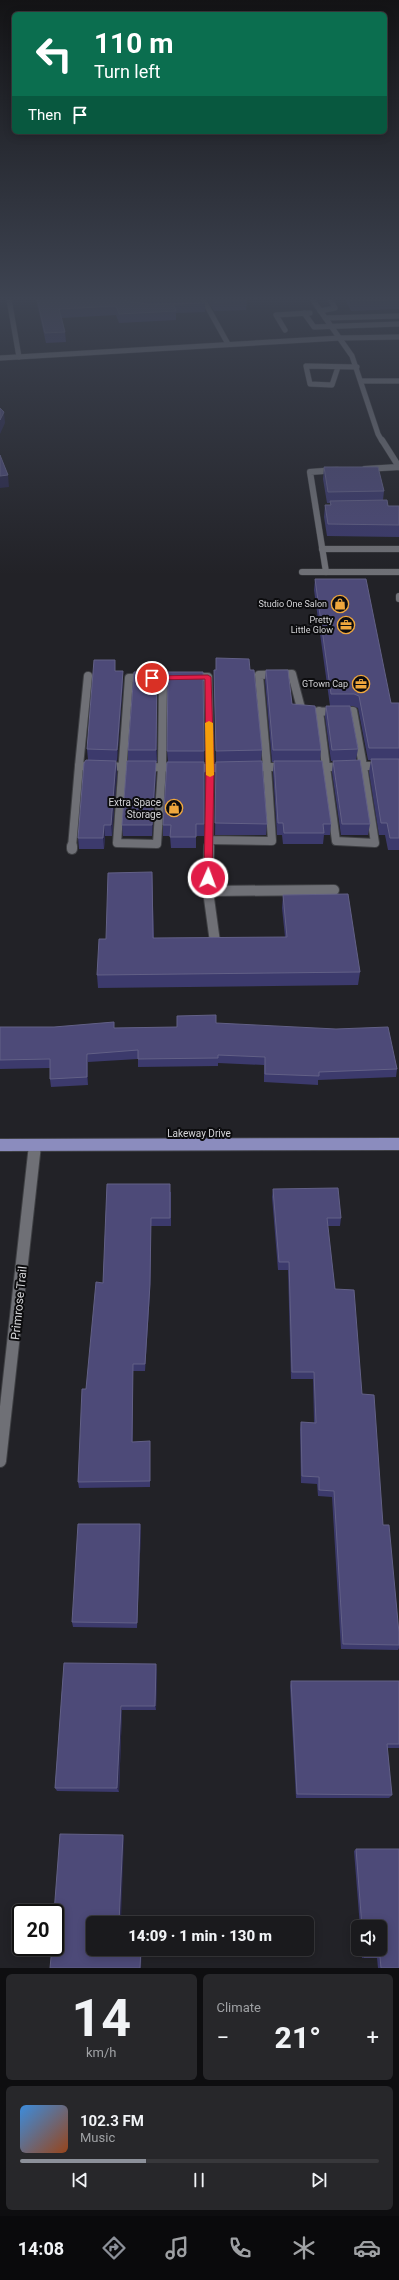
<!DOCTYPE html>
<html lang="en">
<head>
<meta charset="utf-8">
<style>
	:root { --surface:#1a1a1d; --page:#27272a; --text:#f1f3f6; --muted:#9fa1a4; --line:#38383b; --accent:#8c9099 }
	body { margin:0; font-family:Roboto,sans-serif; background:var(--page); color:var(--text); height:100vh; display:flex; flex-direction:column; font-size:15px; white-space:nowrap }
	* { box-sizing:border-box; margin:0 }
	p { font-size:13px; color:var(--muted) }
	.icon { flex:none; width:22px; height:22px; fill:none; stroke:currentColor; stroke-width:2; stroke-linecap:round; stroke-linejoin:round }
	.map { position:relative; height:1968px; overflow:hidden }
	.side { display:flex; flex-direction:column; gap:6px; padding:6px; background:#0e0e10; flex:1 }
	.side>* { flex:none }
	.banner { position:absolute; left:12px; top:12px; width:375px; height:122px; border-radius:6px; box-shadow:0 2px 10px #0003,0 0 0 1px var(--line); background:#0b6e4f; color:#fff; overflow:hidden }
	.buttons { position:absolute; left:351px; top:1920px; display:grid; gap:8px }
	.buttons a { display:grid; place-items:center; width:36px; height:36px; border-radius:6px; background:var(--surface); box-shadow:0 2px 10px #0003,0 0 0 1px var(--line); font-size:20px }
	.speed { position:absolute; left:12px; top:1904px; display:flex; gap:8px; font-size:20px; font-weight:700; text-align:center }
	.speed>* { display:grid; place-content:center; width:52px; height:52px; border-radius:50%; background:var(--surface); box-shadow:0 2px 10px #0003,0 0 0 1px var(--line); line-height:1 }
	.speed .limit { border:2px solid #111; border-radius:6px; background:#fff; color:#111 }
	.pin { position:absolute; display:grid; place-items:center; width:34px; height:34px; color:#fff; margin:-17px; border:2px solid #fff; border-radius:50%; box-shadow:0 1px 4px #0007 }
	.me { position:absolute; width:44px; margin:-22px; rotate:2deg; stroke-linejoin:round; filter:drop-shadow(0 0 3px #0008) }
	.turn { display:flex; align-items:center; gap:14px; height:84px; padding:0 16px; font-size:18px }
	.turn .icon { width:52px; height:52px; stroke-width:2.5 }
	.turn b { display:block; font-size:28px; line-height:34px }
	.then { display:flex; align-items:center; height:38px; padding:0 16px; background:#0003; gap:8px; font-size:15px }
	.big { font-size:30px; font-weight:800; line-height:1.1 }
	.side .card { flex:1; display:flex; flex-direction:column; justify-content:center; gap:6px; min-width:0; padding:0 14px; border-radius:6px; background:var(--page) }
	.side .dial { align-items:center; gap:0 }
	.dial b { font-size:52px; line-height:1 }
	.song { display:flex; align-items:center; gap:12px }
	.cover { width:48px; height:48px; border-radius:6px; background:linear-gradient(135deg,hsl(210 70% 55%),hsl(20 70% 35%)) }
	.played { height:4px; border-radius:2px; background:linear-gradient(90deg,var(--accent) 35%,var(--line) 35%) }
	.keys { display:flex; justify-content:space-around; direction:ltr }
	.heat { display:flex; justify-content:space-between; align-items:center; font-size:22px; direction:ltr }
	.side .tiles { flex:1; display:grid; gap:6px; grid-template-columns:1fr 1fr }
	.card:last-child { grid-column:span 2 }
	.trip { position:absolute; left:86px; top:1916px; width:228px; height:40px; border-radius:6px; background:var(--surface); box-shadow:0 2px 10px #0003,0 0 0 1px var(--line); font-weight:800; line-height:40px; text-align:center }
	.tabs { display:flex; height:64px; justify-content:space-around; align-items:center; background:#0a0a0c; color:var(--muted) }
	.tabs .icon { width:28px; height:28px }
	.tabs .current { color:var(--accent) }
	.tabs b { font-size:18px; color:var(--text) }
	.map>svg:first-child { display:block }
	.lines { fill:none; stroke-linecap:round; stroke-linejoin:round }
	.minor-far4-casing { stroke:#3f4044; stroke-width:6 }
	.minor-far3-casing { stroke:#3f4044; stroke-width:7 }
	.minor-far2-casing { stroke:#3f4044; stroke-width:10 }
	.minor-far1-casing { stroke:#3f4044; stroke-width:12 }
	.minor-casing { stroke:#3f4044; stroke-width:14 }
	.major-casing { stroke:#3f4044; stroke-width:14 }
	.minor-far4 { stroke:#6f7076; stroke-width:5 }
	.minor-far3 { stroke:#6f7076; stroke-width:6 }
	.minor-far2 { stroke:#6f7076; stroke-width:8 }
	.minor-far1 { stroke:#6f7076; stroke-width:10 }
	.minor { stroke:#6f7076; stroke-width:12 }
	.major { stroke:#8b8cbe; stroke-width:12 }
	.wall { fill:#3c3a6c }
	.shaded-wall { fill:#2b294c }
	.building { fill:#4d4a78; stroke:#626086 }
	.route { fill:#e11d48; stroke:#92132f }
	.slow { fill:#f59e0b }
	.labels { text-anchor:middle; dominant-baseline:central; stroke-width:4; stroke-linejoin:round; paint-order:stroke }
	.far-poi-label { font-size:9px; fill:#d4d4d7; stroke:#0c0c0e; text-anchor:end }
	.poi-label { font-size:10px; fill:#d4d4d7; stroke:#0c0c0e; text-anchor:end }
	.street-label { font-size:10px; fill:#d4d4d7; stroke:#0c0c0e }
	.near-street-label { font-size:12px; fill:#d4d4d7; stroke:#0c0c0e }
</style>
</head>
<body>
<div class="map">
<svg width="399" height="1968" viewBox="0 0 399 1968">
	<rect width="100%" height="100%" fill="#222227"/>
	<g class="lines">
		<defs>
			<g id="minor-far4">
				<polyline points="9,299 19,357"/>
				<polyline points="203,299 228,344"/>
				<polyline points="312,299 352,356 378,434 382,441"/>
				<polyline points="320,311 335,308 330,299"/>
				<polyline points="304,313 314,327 399,324"/>
				<polyline points="325,318 399,316"/>
				<polyline points="285,330 276,315 310,313"/>
				<polyline points="0,358 340,338 399,337"/>
				<polyline points="338,367 332,385 310,384 306,366 357,367"/>
				<polyline points="362,381 399,381"/>
			</g>
			<g id="minor-far3">
				<polyline points="382,440 399,467"/>
				<polyline points="365,469 399,467"/>
				<polyline points="322,549 399,549"/>
				<polyline points="302,572 399,572"/>
				<polyline points="326,572 310,472 337,470"/>
				<polyline points="399,596 399,599"/>
			</g>
			<g id="minor-far2">
				<polyline points="88,676 79,766 210,768 209,840 272,841 267,767 287,767"/>
				<polyline points="163,677 208,677 210,768 216,768"/>
				<polygon points="163,677 162,767 157,844 117,843 129,678"/>
				<polyline points="319,711 326,767 332,767"/>
				<polyline points="260,767 267,767 259,675 292,674 302,712 353,711 363,766 356,766"/>
				<polyline points="311,767 326,767 336,841 375,843 363,766 399,766"/>
				<polyline points="72,847 79,766"/>
				<polyline points="209,847 209,840"/>
			</g>
			<g id="minor-far1">
				<polyline points="209,846 208,891 215,942"/>
				<polyline points="72,849 72,846"/>
				<polyline points="208,891 334,890"/>
			</g>
			<polyline id="minor" points="0,1461 35,1145"/>
			<polyline id="major" points="0,1145 399,1144"/>
		</defs>
		<!-- minor-far4 casing -->
		<use href="#minor-far4" class="minor-far4-casing"/>
		<!-- minor-far3 casing -->
		<use href="#minor-far3" class="minor-far3-casing"/>
		<!-- minor-far2 casing -->
		<use href="#minor-far2" class="minor-far2-casing"/>
		<!-- minor-far1 casing -->
		<use href="#minor-far1" class="minor-far1-casing"/>
		<!-- minor casing -->
		<use href="#minor" class="minor-casing"/>
		<!-- major casing -->
		<use href="#major" class="major-casing"/>
		<!-- minor-far4 -->
		<use href="#minor-far4" class="minor-far4"/>
		<!-- minor-far3 -->
		<use href="#minor-far3" class="minor-far3"/>
		<!-- minor-far2 -->
		<use href="#minor-far2" class="minor-far2"/>
		<!-- minor-far1 -->
		<use href="#minor-far1" class="minor-far1"/>
		<!-- minor -->
		<use href="#minor" class="minor"/>
		<!-- major -->
		<use href="#major" class="major"/>
	</g>
	<!-- wall -->
	<g class="wall">
		<polygon points="36,299 125,299 126,301 128,301 126,299 200,299 200,302 189,303 205,303 205,312 176,313 176,320 119,323 116,315 62,318 65,332 66,342 46,343"/>
		<polygon points="206,299 246,299 247,301 246,310 214,311"/>
		<polygon points="345,299 399,299 399,309 351,311"/>
		<polygon points="324,467 384,491 383,500 388,506 399,506 399,537 327,536 324,517 325,505 330,505 330,503 327,503 323,479"/>
		<polygon points="315,579 391,703 399,703 399,850 388,850 385,835 379,835 369,772 371,760 368,760 358,708 353,706 350,706 358,749 356,760 370,824 368,835 341,835 332,772 333,761 331,761 325,717 326,706 330,706 314,590"/>
		<polygon points="214,670 250,670 262,750 261,761 267,824 266,835 215,835 216,762"/>
		<polygon points="266,670 292,704 321,750 320,761 331,824 330,835 324,835 323,844 283,844 282,835 277,835 273,772 274,762 272,762 265,681"/>
		<polygon points="116,671 123,682 117,761 116,761 117,772 112,836 105,836 104,849 79,849 78,838 88,760 87,749"/>
		<polygon points="157,683 157,762 156,762 156,773 152,836 123,836 122,825 128,761 128,750"/>
		<polygon points="167,751 204,751 204,836 196,836 196,848 171,848 170,836 163,836 163,825 168,762"/>
		<polygon points="152,872 154,938 285,937 282,908 283,895 360,972 358,985 98,988 97,975 106,939"/>
		<polygon points="216,1023 397,1069 396,1077 318,1080 318,1085 264,1082 264,1065 218,1063 218,1066 138,1067 138,1059 88,1062 88,1085 51,1087 50,1079 50,1068 0,1069 0,1027 114,1028 177,1027"/>
		<polygon points="107,1184 171,1192 171,1226 151,1226 150,1292 145,1371 133,1371 133,1442 150,1448 150,1487 79,1488 78,1482 86,1389 103,1283"/>
		<polygon points="273,1189 341,1218 340,1226 327,1226 335,1289 362,1394 383,1525 399,1633 399,1648 398,1650 341,1649 332,1497 318,1496 317,1484 301,1483 300,1429 301,1422 314,1423 313,1379 291,1379 288,1270 278,1270 272,1197"/>
		<polygon points="140,1524 141,1530 137,1628 73,1627 72,1622"/>
		<polygon points="64,1663 157,1669 156,1710 122,1710 119,1792 57,1791 55,1788"/>
		<polygon points="291,1681 399,1681 399,1748 387,1748 392,1795 389,1798 296,1798 290,1686"/>
		<polygon points="356,1849 399,1968 378,1968 377,1958 362,1958 361,1949 380,1949 380,1927 360,1927 354,1851"/>
	</g>
	<!-- shaded-wall -->
	<g class="shaded-wall">
		<polygon points="4,412 5,423 0,434 0,420"/>
		<polygon points="8,475 9,487 0,488 0,476"/>
		<polygon points="123,671 123,682 117,761 117,750"/>
		<polygon points="157,672 157,762 156,750"/>
		<polygon points="116,761 117,772 112,836 111,825"/>
		<polygon points="156,761 156,773 152,836 152,825"/>
		<polygon points="104,825 105,836 104,849 103,838"/>
		<polygon points="87,1054 88,1062 88,1085 87,1077"/>
		<polygon points="151,1218 151,1226 150,1292 145,1371 145,1364"/>
		<polygon points="133,1364 133,1448 132,1442"/>
		<polygon points="140,1524 141,1530 137,1628 137,1623"/>
		<polygon points="156,1664 157,1669 156,1710 155,1706"/>
		<polygon points="121,1706 122,1710 119,1792 117,1788"/>
		<polygon points="123,1835 124,1838 121,1923 119,1923"/>
		<polygon points="141,1949 142,1949 141,1968 140,1968"/>
	</g>
	<!-- building -->
	<g class="building">
		<polygon points="37,299 125,299 126,301 148,304 205,303 173,304 176,311 119,314 116,306 59,309 65,332 45,333"/>
		<polygon points="212,299 246,299 247,301 214,302"/>
		<polygon points="351,299 399,299 399,300 352,301"/>
		<polygon points="0,408 4,412 0,420"/>
		<polygon points="0,455 8,475 0,476"/>
		<polygon points="324,467 378,467 384,491 328,492"/>
		<polygon points="387,500 388,506 399,506 399,525 328,524 325,505 331,505 330,501"/>
		<polygon points="315,579 366,579 391,703 399,703 399,748 369,748 359,696 354,694 331,694"/>
		<polygon points="216,658 249,659 250,670 254,670 262,750 216,751 214,670 216,670"/>
		<polygon points="94,660 115,660 115,671 123,671 117,750 87,749"/>
		<polygon points="266,670 288,670 292,704 315,706 321,750 273,750"/>
		<polygon points="134,672 157,672 156,750 128,750"/>
		<polygon points="168,672 203,672 204,751 167,751"/>
		<polygon points="326,706 350,706 358,749 332,750"/>
		<polygon points="371,759 399,759 399,838 390,838 387,823 381,823"/>
		<polygon points="86,760 116,761 111,825 104,825 103,838 78,838 84,763"/>
		<polygon points="360,760 370,824 342,824 333,761"/>
		<polygon points="127,761 156,761 152,825 122,825"/>
		<polygon points="262,761 267,824 215,823 216,762"/>
		<polygon points="274,761 322,761 331,824 323,824 324,833 284,833 283,823 278,823"/>
		<polygon points="167,762 204,762 204,824 196,824 196,837 170,837 171,825 163,825"/>
		<polygon points="152,872 153,938 287,937 283,895 348,894 360,972 97,975 99,939 106,939 108,873"/>
		<polygon points="216,1015 216,1023 336,1029 388,1027 397,1069 319,1072 319,1076 265,1074 265,1057 218,1055 218,1058 138,1059 138,1050 87,1054 87,1077 50,1079 50,1059 0,1060 0,1027 54,1027 114,1022 114,1028 177,1027 177,1016"/>
		<polygon points="107,1184 170,1184 170,1218 151,1218 150,1284 145,1364 133,1364 132,1442 150,1441 150,1481 78,1482 82,1389 86,1389 96,1282 103,1283"/>
		<polygon points="338,1188 341,1218 327,1218 335,1289 354,1290 362,1394 374,1395 383,1525 389,1525 399,1633 399,1645 343,1644 334,1491 319,1490 319,1477 302,1476 301,1422 316,1423 314,1372 292,1372 289,1262 279,1262 273,1189"/>
		<polygon points="78,1524 140,1524 137,1623 72,1622"/>
		<polygon points="64,1663 156,1664 155,1706 121,1706 117,1788 55,1788"/>
		<polygon points="291,1681 399,1681 399,1744 387,1744 392,1795 297,1794"/>
		<polygon points="60,1834 123,1835 119,1923 93,1923 93,1949 141,1949 140,1968 50,1968 52,1947 55,1947 55,1913 54,1913"/>
		<polygon points="356,1849 399,1849 399,1968 381,1968 380,1957 364,1957 364,1949 380,1949 380,1927 362,1927"/>
	</g>
	<!-- sky -->
	<linearGradient id="sky" x2="0" y2="1"><stop stop-color="#131315"/><stop offset="0.52" stop-color="#3e4452"/><stop offset="1" stop-color="#3e4452" stop-opacity="0"/></linearGradient>
	<rect width="399" height="575" fill="url(#sky)"/>
	<!-- route -->
	<polygon class="route" points="208,675 211,677 214,768 212,878 208,881 204,878 206,768 205,679 152,680 148,678 152,676"/>
	<!-- slow -->
	<polygon class="slow" points="209,721 213,723 214,775 210,777 206,775 205,723"/>
	<!-- icons -->
	<defs>
		<symbol id="shop-ring" viewBox="-11 -11 22 22"><circle r="9.5" fill="#0c0c0e" stroke="#efa73d" stroke-width="1.5"/><path d="M-5-2.5h2.3a2.7 3.5 0 0 1 5.4 0H5L5.5 6h-11ZM-1.5-2.5h3a1.5 2.3 0 0 0-3 0Z" fill="#efa73d"/></symbol>
		<symbol id="office-ring" viewBox="-11 -11 22 22"><circle r="9.5" fill="#0c0c0e" stroke="#efa73d" stroke-width="1.5"/><path d="M-6-3h4V-5.5h4V-3h4V5H-6ZM-1-4.5V-3h2v-1.5ZM-6 0V1H6V0Z" fill="#efa73d"/></symbol>
	</defs>
	<g fill-rule="evenodd">
		<use href="#shop-ring" x="330" y="594" width="20" height="20"/>
		<use href="#office-ring" x="336" y="615" width="20" height="20"/>
		<use href="#office-ring" x="351" y="674" width="20" height="20"/>
		<use href="#shop-ring" x="164" y="798" width="20" height="20"/>
	</g>
	<g class="labels">
		<!-- far-poi labels -->
		<g class="far-poi-label">
			<text x="327" y="604">Studio One Salon</text>
			<text x="333" y="620">Pretty<tspan x="333" dy="10">Little Glow</tspan></text>
			<text x="348" y="684">GTown Cap</text>
		</g>
		<!-- poi labels -->
		<g class="poi-label">
			<text x="161" y="802">Extra Space<tspan x="161" dy="12">Storage</tspan></text>
		</g>
		<!-- street labels -->
		<g class="street-label">
			<text x="199" y="1133">Lakeway Drive</text>
		</g>
		<!-- near-street labels -->
		<g class="near-street-label">
			<text transform="translate(19 1303) rotate(-84)">Primrose Trail</text>
		</g>
	</g>
</svg>
<div class="buttons">
<a><svg class="icon" aria-label="sound" viewBox="0 0 24 24"><path d="M4 9h4l5-4v14l-5-4H4zM17 9q2 3 0 6"/></svg></a>
</div>
<div class="speed"><div class="limit">20</div></div>
<div class="pin" style="left:152px;top:678px;background:#d93025"><svg class="icon" aria-label="arrive" viewBox="0 0 24 24"><path d="M6 21V4h12l-3 4 3 4H6"/></svg></div>
<svg class="me" style="left:208px;top:878px" viewBox="-20 -20 40 40"><circle r="17" fill="#e11d48" stroke="#fff" stroke-width="3"/><path d="M0-11L8 9 0 5-8 9z" fill="#fff"/></svg>
<div class="trip">14:09 · 1 min · 130 m</div>
<div class="banner">
<div class="turn"><svg class="icon" aria-label="left" viewBox="0 0 24 24"><path d="M17 20v-9H6M10 6l-5 5 5 5"/></svg><div><b>110 m</b>Turn left</div></div>
<div class="then">Then<svg class="icon" aria-label="arrive" viewBox="0 0 24 24"><path d="M6 21V4h12l-3 4 3 4H6"/></svg></div>
</div>
</div>
<section class="side">
<div class="tiles">
<div class="card dial"><b>14</b><p>km/h</p></div>
<div class="card"><p>Climate</p>
<div class="heat"><a>−</a><b class="big">21°</b><a>+</a></div>
</div>
<div class="card">
<div class="song"><i class="cover"></i><div><b>102.3 FM</b><p>Music</p></div></div>
<div class="played"></div>
<div class="keys"><svg class="icon" aria-label="previous" viewBox="0 0 24 24"><path d="M18 5L8 12l10 7zM5 5v14"/></svg><svg class="icon" aria-label="pause" viewBox="0 0 24 24"><path d="M8 5v14M16 5v14"/></svg><svg class="icon" aria-label="next" viewBox="0 0 24 24"><path d="M6 5l10 7-10 7zM19 5v14"/></svg></div>
</div>
</div>
</section>
<nav class="tabs">
<b>14:08</b>
<svg class="icon current" aria-label="directions" viewBox="0 0 24 24"><path d="M12 3l9 9-9 9-9-9zM9 14v-3h6M13 9l2 2-2 2"/></svg>
<svg class="icon" aria-label="music" viewBox="0 0 24 24"><path d="M9 18V5l10-2v13"/><circle cx="6" cy="18" r="3"/><circle cx="16" cy="16" r="3"/></svg>
<svg class="icon" aria-label="phone" viewBox="0 0 24 24"><path d="M5 4h4l2 5-3 2q2 4 5 5l2-3 5 2v4C11 20 4 13 5 4z"/></svg>
<svg class="icon" aria-label="climate" viewBox="0 0 24 24"><path d="M12 3v18M4 7l16 10M4 17L20 7"/></svg>
<svg class="icon" aria-label="car" viewBox="0 0 24 24"><path d="M5 17H2v-5l4-1 3-4h7l3 4 3 1v5h-3M9 17h6M6 11h13"/><circle cx="7" cy="17" r="2"/><circle cx="17" cy="17" r="2"/></svg>
</nav>
</body>
</html>
